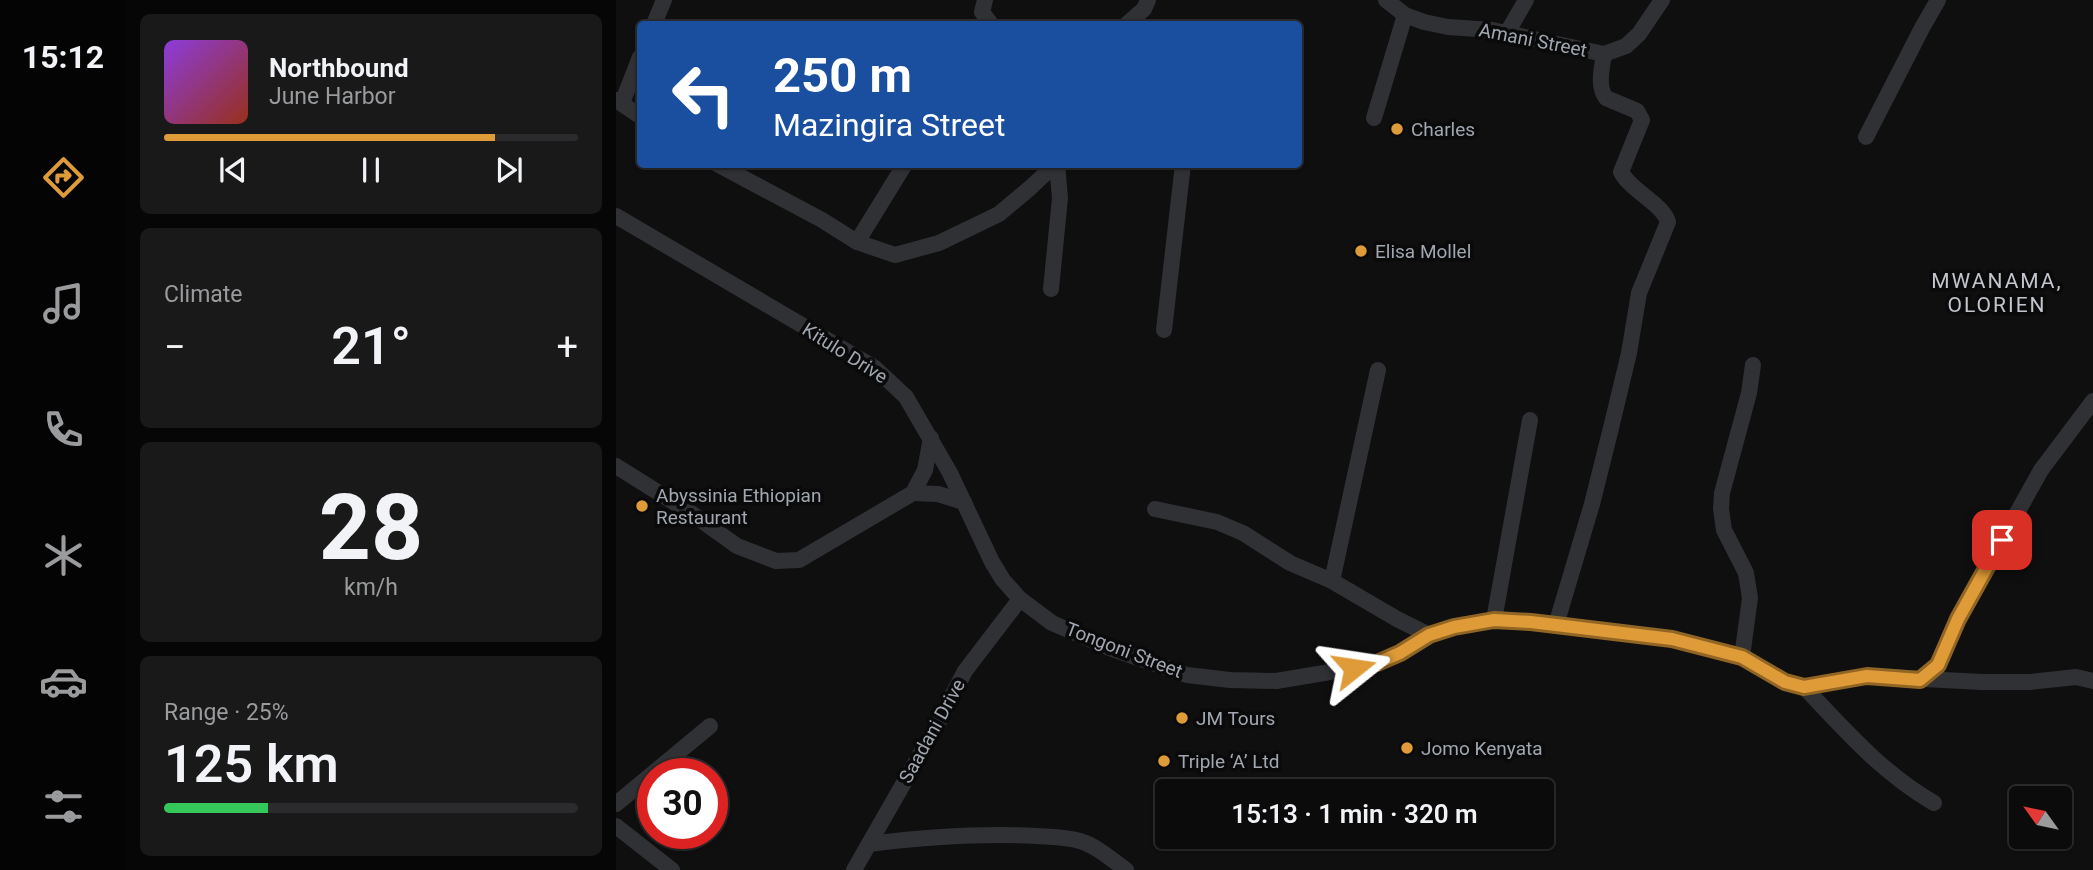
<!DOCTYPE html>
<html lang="en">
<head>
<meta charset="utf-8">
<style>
	:root { --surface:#0b0b0c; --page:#19191a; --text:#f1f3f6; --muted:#9a9b9d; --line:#2b2b2d; --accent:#df9b38 }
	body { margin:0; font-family:Roboto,sans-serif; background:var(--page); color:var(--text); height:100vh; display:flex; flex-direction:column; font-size:26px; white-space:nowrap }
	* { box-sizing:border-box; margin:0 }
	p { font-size:23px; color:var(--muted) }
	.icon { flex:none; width:38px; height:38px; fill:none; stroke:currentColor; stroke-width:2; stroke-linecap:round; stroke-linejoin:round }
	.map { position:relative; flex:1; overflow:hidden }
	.details { display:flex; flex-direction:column; gap:14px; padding:14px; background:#060607; width:490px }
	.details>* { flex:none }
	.top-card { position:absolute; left:21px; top:21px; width:665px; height:147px; border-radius:7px; box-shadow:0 2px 5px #0004,0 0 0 2px var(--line); background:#1a4fa0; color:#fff; overflow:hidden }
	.needle { width:46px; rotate:303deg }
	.tools { position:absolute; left:1393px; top:786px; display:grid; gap:14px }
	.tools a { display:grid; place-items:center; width:63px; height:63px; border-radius:7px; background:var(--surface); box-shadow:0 2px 5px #0004,0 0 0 2px var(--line); font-size:35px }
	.speed { position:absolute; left:21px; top:758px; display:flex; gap:14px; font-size:35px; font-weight:700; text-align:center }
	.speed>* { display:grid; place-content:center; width:91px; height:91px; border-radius:50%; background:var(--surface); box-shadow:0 2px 5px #0004,0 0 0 2px var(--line); line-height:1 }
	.speed .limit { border:10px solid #d22; background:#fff; color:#111 }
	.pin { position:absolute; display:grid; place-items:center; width:60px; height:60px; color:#fff; margin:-30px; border-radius:14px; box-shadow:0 4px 10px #0006 }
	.me { position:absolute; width:77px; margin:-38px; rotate:75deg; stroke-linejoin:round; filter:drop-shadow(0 0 5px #0008) }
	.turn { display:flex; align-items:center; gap:24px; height:147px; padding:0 21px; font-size:32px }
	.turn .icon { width:91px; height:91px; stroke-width:2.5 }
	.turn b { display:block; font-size:49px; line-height:60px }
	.big { font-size:52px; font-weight:600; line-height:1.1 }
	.details .card { flex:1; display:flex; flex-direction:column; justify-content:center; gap:10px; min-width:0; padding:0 24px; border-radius:10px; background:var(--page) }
	.details .dial { align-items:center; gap:0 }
	.dial b { font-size:91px; line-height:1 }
	.song { display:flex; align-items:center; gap:21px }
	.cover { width:84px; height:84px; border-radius:10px; background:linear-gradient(135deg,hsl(270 70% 55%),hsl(10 70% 35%)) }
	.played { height:7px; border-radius:4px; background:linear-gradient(90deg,var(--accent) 80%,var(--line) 80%) }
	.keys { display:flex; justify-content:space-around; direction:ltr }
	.heat { display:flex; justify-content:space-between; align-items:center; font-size:38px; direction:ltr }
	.charge { height:10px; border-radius:5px; background:linear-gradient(90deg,#34c759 25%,var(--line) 0) }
	.trip { position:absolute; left:539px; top:779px; width:399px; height:70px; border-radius:7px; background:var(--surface); box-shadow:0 2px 5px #0004,0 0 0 2px var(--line); font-weight:600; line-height:70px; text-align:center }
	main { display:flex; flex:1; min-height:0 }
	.tabs { display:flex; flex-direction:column; width:126px; justify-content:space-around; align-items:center; background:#040405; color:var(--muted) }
	.tabs .icon { width:49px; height:49px }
	.tabs .current { color:var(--accent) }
	.tabs b { font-size:32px; color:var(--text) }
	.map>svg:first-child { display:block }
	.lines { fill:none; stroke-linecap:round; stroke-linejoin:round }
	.minor { stroke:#303135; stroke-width:16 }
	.route-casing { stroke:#916524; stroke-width:18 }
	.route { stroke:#df9b38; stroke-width:12 }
	.poi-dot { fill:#df9b38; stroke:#0a0a0b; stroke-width:2.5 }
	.labels { text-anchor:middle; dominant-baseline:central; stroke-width:7; stroke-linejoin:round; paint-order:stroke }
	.street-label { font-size:19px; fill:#a1a7b0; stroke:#0a0a0b }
	.poi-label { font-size:19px; fill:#a1a7b0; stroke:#0a0a0b; text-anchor:start }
	.neighbourhood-label { font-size:21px; letter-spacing:2px; fill:#c2c5cc; stroke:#0a0a0b }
</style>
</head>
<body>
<main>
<nav class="tabs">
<b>15:12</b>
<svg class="icon current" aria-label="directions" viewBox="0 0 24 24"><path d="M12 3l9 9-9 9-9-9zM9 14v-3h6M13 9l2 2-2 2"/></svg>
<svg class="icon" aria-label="music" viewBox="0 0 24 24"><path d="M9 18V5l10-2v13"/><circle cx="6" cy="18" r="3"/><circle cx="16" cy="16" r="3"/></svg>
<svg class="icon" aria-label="phone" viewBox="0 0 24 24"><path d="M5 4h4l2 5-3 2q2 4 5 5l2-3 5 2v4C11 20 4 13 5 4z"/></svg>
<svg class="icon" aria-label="climate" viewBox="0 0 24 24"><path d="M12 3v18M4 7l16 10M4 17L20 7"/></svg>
<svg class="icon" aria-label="car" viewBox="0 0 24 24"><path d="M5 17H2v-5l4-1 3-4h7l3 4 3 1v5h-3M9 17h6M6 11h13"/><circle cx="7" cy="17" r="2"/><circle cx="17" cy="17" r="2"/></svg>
<svg class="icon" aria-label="filters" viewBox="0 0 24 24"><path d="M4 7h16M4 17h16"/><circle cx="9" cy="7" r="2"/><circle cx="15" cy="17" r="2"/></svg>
</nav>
<section class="details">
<div class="card">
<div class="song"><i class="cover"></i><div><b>Northbound</b><p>June Harbor</p></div></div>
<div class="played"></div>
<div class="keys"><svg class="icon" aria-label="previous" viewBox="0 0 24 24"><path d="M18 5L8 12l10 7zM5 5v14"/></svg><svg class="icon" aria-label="pause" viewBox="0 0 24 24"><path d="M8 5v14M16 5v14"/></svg><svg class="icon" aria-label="next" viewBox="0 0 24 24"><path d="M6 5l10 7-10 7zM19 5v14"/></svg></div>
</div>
<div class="card"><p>Climate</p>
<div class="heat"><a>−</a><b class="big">21°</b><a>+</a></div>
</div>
<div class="card dial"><b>28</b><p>km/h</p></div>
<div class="card"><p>Range · 25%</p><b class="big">125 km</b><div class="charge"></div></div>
</section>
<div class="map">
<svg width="1477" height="870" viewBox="0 0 1477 870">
	<rect width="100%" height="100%" fill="#0f0f10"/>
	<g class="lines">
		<!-- minor -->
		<g class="minor">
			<polyline points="369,0 366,12 375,24"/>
			<polyline points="770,0 789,15 808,22 832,27 876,30 988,54 1010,46 1023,34 1046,0"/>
			<polyline points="38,24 48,0"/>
			<polyline points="511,24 528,9 532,0"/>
			<polyline points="891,33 910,0"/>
			<polyline points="0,100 24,116"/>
			<polyline points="6,103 24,57"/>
			<polyline points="758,118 789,15"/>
			<polyline points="1250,137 1306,28 1322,0"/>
			<polyline points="101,164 206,220 241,242 279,255 323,243 383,214 414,188 431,172 434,164"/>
			<polyline points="0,216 259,368 290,397 334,473 376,562 387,580 404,599 436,623 496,649 571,675 614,680 660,681 714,672 761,663 784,653 813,635 838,627 878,620 915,622 1056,639 1126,657 1169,682 1188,687 1251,676 1366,682 1414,682 1460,677 1477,681"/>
			<polyline points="241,242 289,164"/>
			<polyline points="435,289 444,198 441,164"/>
			<polyline points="548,330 567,164"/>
			<polyline points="762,370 716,581 781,619 813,635"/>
			<polyline points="0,466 75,513 121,546 160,561 183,560 297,493 309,470 315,438"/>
			<polyline points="297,493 322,494 348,502"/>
			<polyline points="539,509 601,522 627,533 674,563 716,581"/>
			<polyline points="878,620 914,420"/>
			<path d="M940 625 976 504 995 428 1013 353 1023 293 1052 222C1047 204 1015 191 1005 172L1026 120 1021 111 990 98C981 86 986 68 988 54"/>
			<polyline points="1126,657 1134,598 1130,573 1108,530 1105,509 1106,493 1133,393 1137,365"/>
			<polyline points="1304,680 1322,665 1342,619 1425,470 1477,401"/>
			<path d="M1188 687C1230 731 1265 772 1318 803"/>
			<polyline points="0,804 94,726"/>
			<polyline points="0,826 56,870"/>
			<path d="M253 844C309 837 364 833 421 836 435 837 451 837 464 841 481 846 496 860 510 870"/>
			<polyline points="238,870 321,725 349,671 404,599"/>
		</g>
	</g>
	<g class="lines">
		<defs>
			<polyline id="route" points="738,668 761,663 784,653 813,635 838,627 878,620 915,622 1056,639 1126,657 1169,682 1188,687 1251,676 1304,680 1322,665 1342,619 1386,540"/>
		</defs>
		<!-- route casing -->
		<use href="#route" class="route-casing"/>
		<!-- route -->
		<use href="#route" class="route"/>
	</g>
	<!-- markers -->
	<g class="poi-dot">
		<circle cx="781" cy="129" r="7"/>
		<circle cx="745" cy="251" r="7"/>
		<circle cx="26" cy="506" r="7"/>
		<circle cx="566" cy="718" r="7"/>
		<circle cx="791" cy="748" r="7"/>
		<circle cx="548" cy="761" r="7"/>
	</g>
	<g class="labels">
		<!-- street labels -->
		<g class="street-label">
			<text transform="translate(917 40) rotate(11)">Amani Street</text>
			<text transform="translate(229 353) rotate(32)">Kitulo Drive</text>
			<text transform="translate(508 650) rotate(21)">Tongoni Street</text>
			<text transform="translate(316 731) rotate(-61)">Saadani Drive</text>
		</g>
		<!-- poi labels -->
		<g class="poi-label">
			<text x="795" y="129">Charles</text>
			<text x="759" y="251">Elisa Mollel</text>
			<text x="40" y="495">Abyssinia Ethiopian<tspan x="40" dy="22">Restaurant</tspan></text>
			<text x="580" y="718">JM Tours</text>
			<text x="805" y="748">Jomo Kenyata</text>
			<text x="562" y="761">Triple ‘A’ Ltd</text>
		</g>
		<!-- neighbourhood labels -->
		<g class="neighbourhood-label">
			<text x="1381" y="281">MWANAMA,<tspan x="1381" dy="24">OLORIEN</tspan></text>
		</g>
	</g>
</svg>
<div class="tools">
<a><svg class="needle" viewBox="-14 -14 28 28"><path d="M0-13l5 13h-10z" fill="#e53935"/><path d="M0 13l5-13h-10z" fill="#9a9b9d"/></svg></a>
</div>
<div class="speed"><div class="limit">30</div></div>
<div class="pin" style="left:1386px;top:540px;background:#d93025"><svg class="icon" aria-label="arrive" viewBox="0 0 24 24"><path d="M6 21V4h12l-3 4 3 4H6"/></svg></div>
<svg class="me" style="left:738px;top:668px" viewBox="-20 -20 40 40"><path d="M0-17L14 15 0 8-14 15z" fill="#df9b38" stroke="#fff" stroke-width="4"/></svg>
<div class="trip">15:13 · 1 min · 320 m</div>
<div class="top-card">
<div class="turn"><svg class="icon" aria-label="left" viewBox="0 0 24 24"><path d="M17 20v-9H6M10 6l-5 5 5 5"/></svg><div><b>250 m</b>Mazingira Street</div></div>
</div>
</div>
</main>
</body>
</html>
